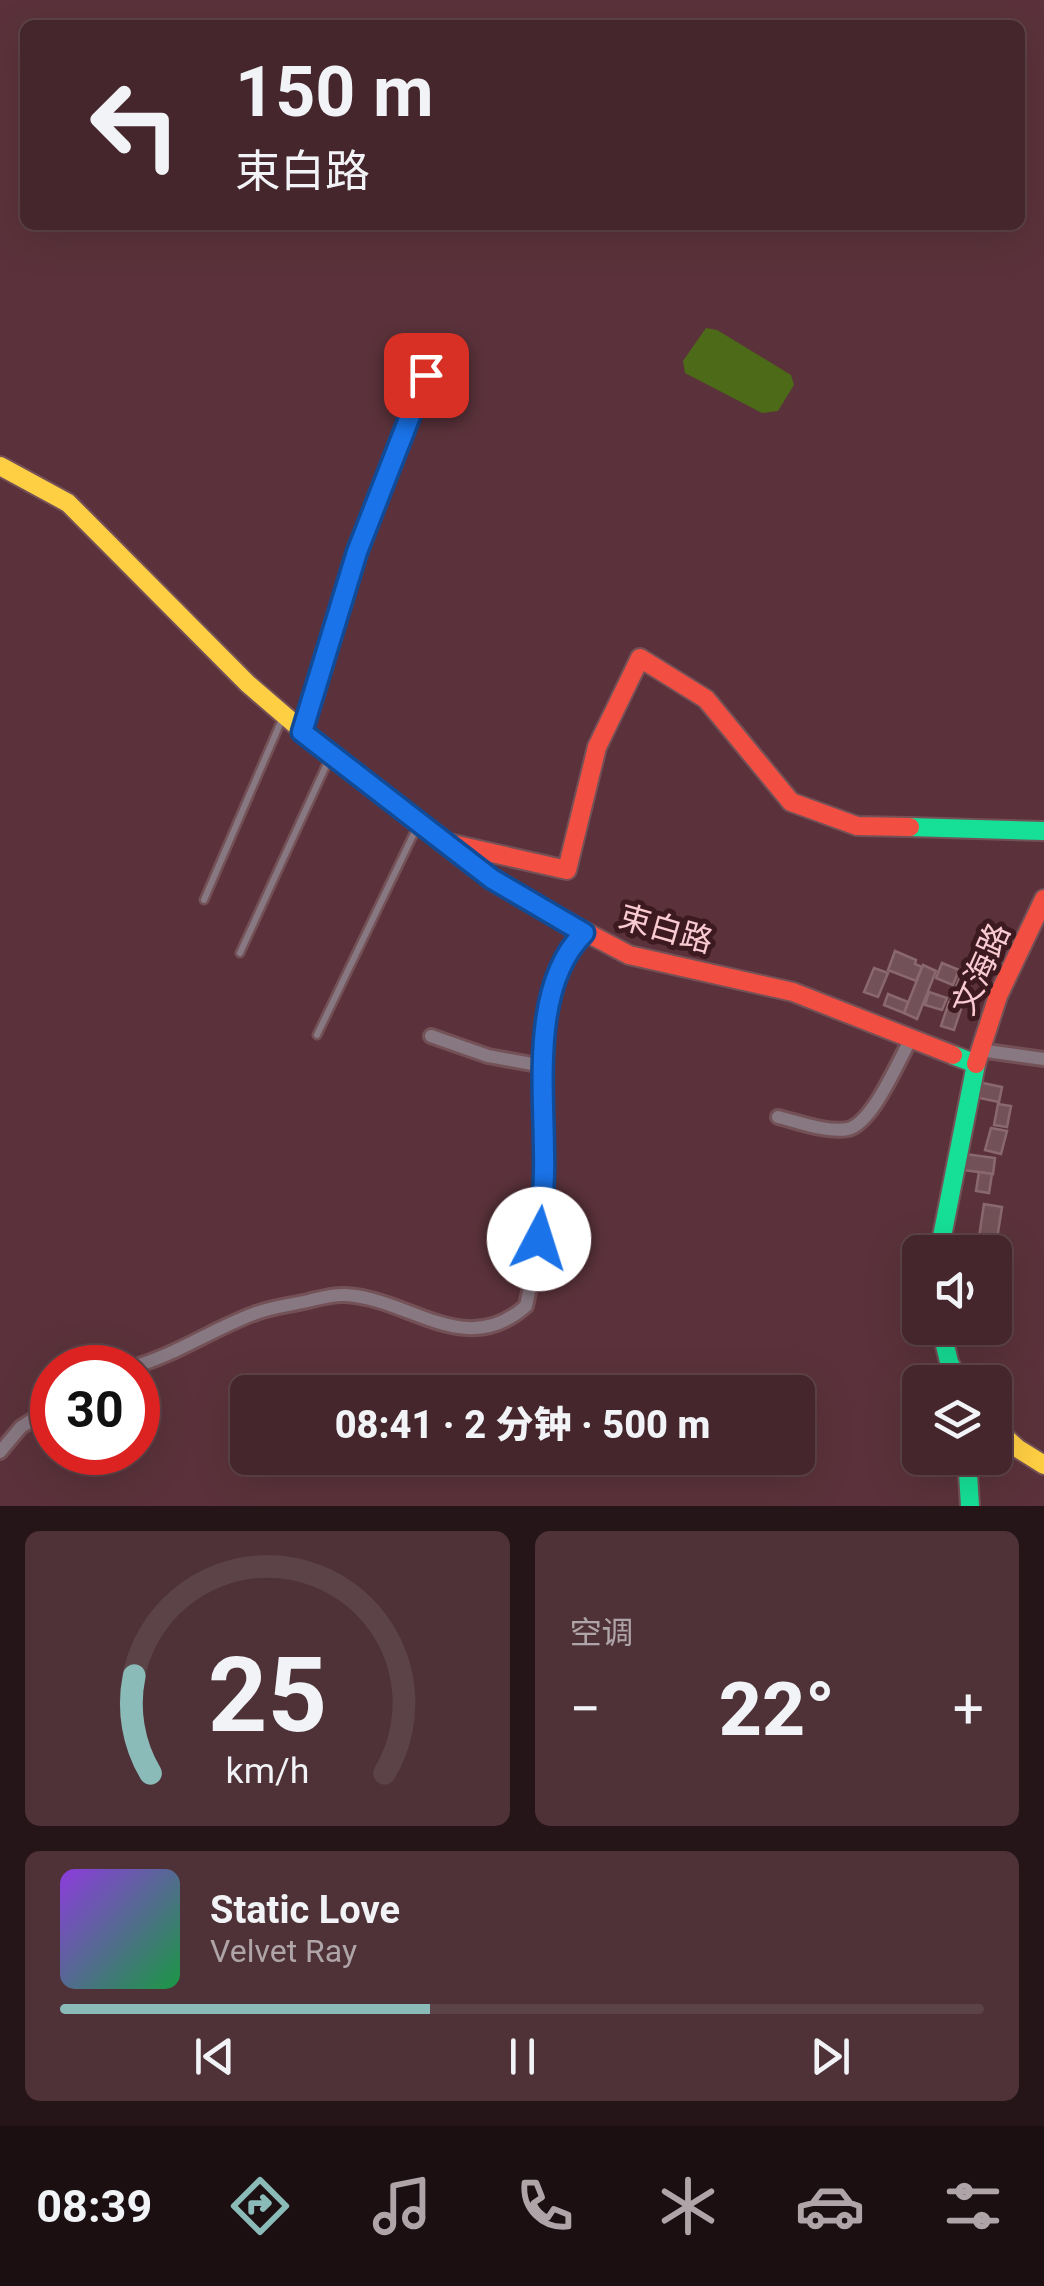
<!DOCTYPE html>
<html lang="zh">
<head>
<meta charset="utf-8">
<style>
	:root { --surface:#44262c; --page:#4e3238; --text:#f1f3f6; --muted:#afa5a9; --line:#5c4348; --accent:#8bbbb9 }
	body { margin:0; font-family:Roboto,"Noto Sans SC",sans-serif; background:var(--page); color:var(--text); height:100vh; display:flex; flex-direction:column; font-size:38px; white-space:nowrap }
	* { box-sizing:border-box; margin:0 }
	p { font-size:32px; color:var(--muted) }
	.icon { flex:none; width:55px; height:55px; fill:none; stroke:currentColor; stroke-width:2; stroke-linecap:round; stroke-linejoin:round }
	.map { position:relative; height:1506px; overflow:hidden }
	.side { display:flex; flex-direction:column; gap:25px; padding:25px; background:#251518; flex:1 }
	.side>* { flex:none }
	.banner { position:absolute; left:20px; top:20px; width:1005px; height:210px; border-radius:15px; box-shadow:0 10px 40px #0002,0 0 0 2px var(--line); background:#44262c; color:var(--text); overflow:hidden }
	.tools { position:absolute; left:902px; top:1235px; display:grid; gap:20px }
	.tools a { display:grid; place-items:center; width:110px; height:110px; border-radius:15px; background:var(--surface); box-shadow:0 10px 40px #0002,0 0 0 2px var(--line); font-size:50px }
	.speed { position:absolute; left:30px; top:1345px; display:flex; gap:20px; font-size:50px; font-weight:700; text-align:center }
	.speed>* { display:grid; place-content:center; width:130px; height:130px; border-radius:50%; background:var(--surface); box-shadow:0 10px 40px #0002,0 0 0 2px var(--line); line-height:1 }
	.speed .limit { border:15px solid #d22; background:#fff; color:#111 }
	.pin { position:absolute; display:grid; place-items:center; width:85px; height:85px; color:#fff; margin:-42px; border-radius:20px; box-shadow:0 5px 15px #0006 }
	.me { position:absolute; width:110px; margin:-55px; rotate:5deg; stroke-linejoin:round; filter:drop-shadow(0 0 8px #0008) }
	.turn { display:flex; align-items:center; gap:35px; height:210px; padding:0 50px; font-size:45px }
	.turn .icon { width:130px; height:130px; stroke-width:2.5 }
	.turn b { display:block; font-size:70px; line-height:85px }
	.big { font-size:75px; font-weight:800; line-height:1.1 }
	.side .widget { flex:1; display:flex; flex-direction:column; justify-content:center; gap:15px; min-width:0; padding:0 35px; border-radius:15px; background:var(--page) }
	.side .dial { align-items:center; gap:0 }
	.dial svg { height:260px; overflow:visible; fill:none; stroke:var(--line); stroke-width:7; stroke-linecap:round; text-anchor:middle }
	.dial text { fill:var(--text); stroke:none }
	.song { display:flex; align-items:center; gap:30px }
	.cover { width:120px; height:120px; border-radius:15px; background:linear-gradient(135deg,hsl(270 70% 55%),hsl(140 70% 35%)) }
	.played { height:10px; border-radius:5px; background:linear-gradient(90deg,var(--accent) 40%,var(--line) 40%) }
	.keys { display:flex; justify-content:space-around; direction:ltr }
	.heat { display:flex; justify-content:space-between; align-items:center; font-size:55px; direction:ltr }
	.side .tiles { flex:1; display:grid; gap:25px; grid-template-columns:1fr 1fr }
	.widget:last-child { grid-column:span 2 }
	.trip { position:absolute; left:230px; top:1375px; width:585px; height:100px; border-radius:15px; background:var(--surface); box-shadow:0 10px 40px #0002,0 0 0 2px var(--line); font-weight:800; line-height:100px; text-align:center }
	.dock { display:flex; height:160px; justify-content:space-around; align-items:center; background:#1b0f12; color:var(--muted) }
	.dock .icon { width:70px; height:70px }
	.dock .on { color:var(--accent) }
	.dock b { font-size:45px; color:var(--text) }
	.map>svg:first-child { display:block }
	.water { fill:#4c6a18 }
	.building { fill:#735158; stroke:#8a686f; stroke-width:2.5 }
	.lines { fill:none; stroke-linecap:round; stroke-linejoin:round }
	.lane-casing { stroke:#745157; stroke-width:11 }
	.street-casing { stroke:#745157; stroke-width:18 }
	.fast-casing { stroke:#745157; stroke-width:22 }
	.slow-casing { stroke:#745157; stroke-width:22 }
	.jam-casing { stroke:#745157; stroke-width:22 }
	.lane { stroke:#877881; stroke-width:6 }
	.street { stroke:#877881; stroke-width:12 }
	.fast { stroke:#16e098; stroke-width:18 }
	.slow { stroke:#ffcf43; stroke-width:18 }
	.jam { stroke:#f24e42; stroke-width:18 }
	.route-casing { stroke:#114b97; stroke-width:25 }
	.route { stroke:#1a73e8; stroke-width:18 }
	.labels { text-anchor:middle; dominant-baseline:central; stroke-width:10; stroke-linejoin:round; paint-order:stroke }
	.street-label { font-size:32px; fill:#f9cad0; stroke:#3c1a20 }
</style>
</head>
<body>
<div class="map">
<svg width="1044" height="1506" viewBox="0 0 1044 1506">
	<rect width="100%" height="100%" fill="#5b323b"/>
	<!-- water -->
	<polygon class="water" points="706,328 717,330 791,375 794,385 778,411 762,413 685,373 683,361"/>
	<!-- building -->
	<g class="building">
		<polygon points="895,951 916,960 915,964 922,967 916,981 888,970"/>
		<polygon points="942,963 959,970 953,985 936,978"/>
		<polygon points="923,965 936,971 917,1019 904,1013"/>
		<polygon points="874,968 888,973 878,997 864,992"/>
		<polygon points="962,972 974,977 963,1004 951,999"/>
		<polygon points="929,992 947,998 942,1010 925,1005"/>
		<polygon points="888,994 908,1002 904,1013 884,1005"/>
		<polygon points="949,1002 962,1006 954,1030 941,1026"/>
		<polygon points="978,1082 1002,1087 999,1102 975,1097"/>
		<polygon points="998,1104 1011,1106 1007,1127 994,1125"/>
		<polygon points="991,1128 1007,1131 1001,1154 985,1150"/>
		<polygon points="965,1154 995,1158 993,1174 963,1170"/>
		<polygon points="979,1172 992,1174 989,1193 976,1191"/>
		<polygon points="984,1204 1002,1207 995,1252 977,1250"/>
	</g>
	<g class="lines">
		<defs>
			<g id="lane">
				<polyline points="304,728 357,552 425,375"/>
				<polyline points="204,900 283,717"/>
				<polyline points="240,953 330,757"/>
				<polyline points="317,1035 418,825"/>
			</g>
			<g id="street">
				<polyline points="431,1036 488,1056 543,1066"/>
				<polyline points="979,1050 1044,1059"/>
				<path d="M778 1117C799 1122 827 1133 848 1129 873 1123 898 1061 911 1039"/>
				<path d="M129 1368C175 1356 212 1329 256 1313 272 1307 291 1305 308 1301 320 1298 333 1294 346 1295 411 1299 465 1360 526 1306 535 1264 544 1221 544 1177 546 1105 527 989 584 933"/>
				<polyline points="0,1452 21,1427 52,1407"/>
			</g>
			<g id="fast">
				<polyline points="910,827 1044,831"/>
				<polyline points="939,1252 976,1064 953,1055"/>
				<polyline points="941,1328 949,1362 959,1382"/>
				<polyline points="967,1458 970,1506"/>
			</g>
			<g id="slow">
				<polyline points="0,466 68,503 248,684 305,733"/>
				<polyline points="995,1428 1017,1448 1044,1465"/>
			</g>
			<g id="jam">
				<polyline points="305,733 460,856 525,900 629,955 793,992 953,1055"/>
				<polyline points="448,843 567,870 597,747 640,658 706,699 791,802 857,826 910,827"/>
				<polyline points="976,1064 998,996 1044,899"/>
			</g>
		</defs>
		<!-- lane casing -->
		<use href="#lane" class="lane-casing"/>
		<!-- street casing -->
		<use href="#street" class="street-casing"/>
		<!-- fast casing -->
		<use href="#fast" class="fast-casing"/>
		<!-- slow casing -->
		<use href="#slow" class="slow-casing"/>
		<!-- jam casing -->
		<use href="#jam" class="jam-casing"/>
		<!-- lane -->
		<use href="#lane" class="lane"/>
		<!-- street -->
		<use href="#street" class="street"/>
		<!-- fast -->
		<use href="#fast" class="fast"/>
		<!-- slow -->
		<use href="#slow" class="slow"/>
		<!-- jam -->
		<use href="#jam" class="jam"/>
	</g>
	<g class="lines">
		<defs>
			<path id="route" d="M426 375 357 552 302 732 492 879 584 933C531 985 544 1087 544 1154 545 1183 542 1211 539 1239"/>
		</defs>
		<!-- route casing -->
		<use href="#route" class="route-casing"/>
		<!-- route -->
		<use href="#route" class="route"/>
	</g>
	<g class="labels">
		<!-- street labels -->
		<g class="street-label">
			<text transform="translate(666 929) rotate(16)">束白路</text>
			<text transform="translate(981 969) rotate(-66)">文海路</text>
		</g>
	</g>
</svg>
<div class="tools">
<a><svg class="icon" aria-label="sound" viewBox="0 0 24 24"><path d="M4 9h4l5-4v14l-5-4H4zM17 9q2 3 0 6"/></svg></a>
<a><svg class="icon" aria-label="layers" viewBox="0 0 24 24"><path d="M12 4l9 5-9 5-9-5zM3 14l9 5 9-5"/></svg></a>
</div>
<div class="speed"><div class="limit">30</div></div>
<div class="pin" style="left:426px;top:375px;background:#d93025"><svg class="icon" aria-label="arrive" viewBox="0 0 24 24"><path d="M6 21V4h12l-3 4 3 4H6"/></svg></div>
<svg class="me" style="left:539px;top:1239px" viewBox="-20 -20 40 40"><circle r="19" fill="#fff"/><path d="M0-13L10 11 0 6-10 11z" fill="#1a73e8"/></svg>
<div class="trip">08:41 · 2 分钟 · 500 m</div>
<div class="banner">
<div class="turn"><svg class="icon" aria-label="left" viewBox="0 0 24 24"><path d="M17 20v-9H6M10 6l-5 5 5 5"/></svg><div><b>150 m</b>束白路</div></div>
</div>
</div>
<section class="side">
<div class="tiles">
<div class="widget dial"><svg viewBox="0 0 100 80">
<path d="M14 69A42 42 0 1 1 86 69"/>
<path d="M14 69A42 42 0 0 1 9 39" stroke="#8bbbb9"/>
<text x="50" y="56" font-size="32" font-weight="700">25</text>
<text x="50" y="72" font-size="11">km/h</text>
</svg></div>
<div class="widget"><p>空调</p>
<div class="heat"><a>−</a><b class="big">22°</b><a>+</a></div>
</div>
<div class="widget">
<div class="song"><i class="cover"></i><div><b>Static Love</b><p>Velvet Ray</p></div></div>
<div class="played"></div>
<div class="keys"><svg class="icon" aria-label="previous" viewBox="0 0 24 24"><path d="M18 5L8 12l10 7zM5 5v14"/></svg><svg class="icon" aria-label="pause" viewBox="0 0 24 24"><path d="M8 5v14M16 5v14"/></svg><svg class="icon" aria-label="next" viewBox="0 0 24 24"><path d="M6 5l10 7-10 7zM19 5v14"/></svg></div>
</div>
</div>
</section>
<nav class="dock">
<b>08:39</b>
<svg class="icon on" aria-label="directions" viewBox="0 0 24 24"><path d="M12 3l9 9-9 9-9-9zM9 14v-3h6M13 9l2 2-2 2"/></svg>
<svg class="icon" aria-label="music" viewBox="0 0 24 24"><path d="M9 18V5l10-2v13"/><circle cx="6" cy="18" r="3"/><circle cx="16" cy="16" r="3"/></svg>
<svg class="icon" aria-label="phone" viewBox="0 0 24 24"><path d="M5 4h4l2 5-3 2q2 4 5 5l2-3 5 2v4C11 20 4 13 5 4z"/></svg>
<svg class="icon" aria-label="climate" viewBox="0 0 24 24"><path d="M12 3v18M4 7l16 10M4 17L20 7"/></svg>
<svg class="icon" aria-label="car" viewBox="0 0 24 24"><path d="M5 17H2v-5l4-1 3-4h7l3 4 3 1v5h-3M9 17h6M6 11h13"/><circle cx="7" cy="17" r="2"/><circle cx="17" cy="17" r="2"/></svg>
<svg class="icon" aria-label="filters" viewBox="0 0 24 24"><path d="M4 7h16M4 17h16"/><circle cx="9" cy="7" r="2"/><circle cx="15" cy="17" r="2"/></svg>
</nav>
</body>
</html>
